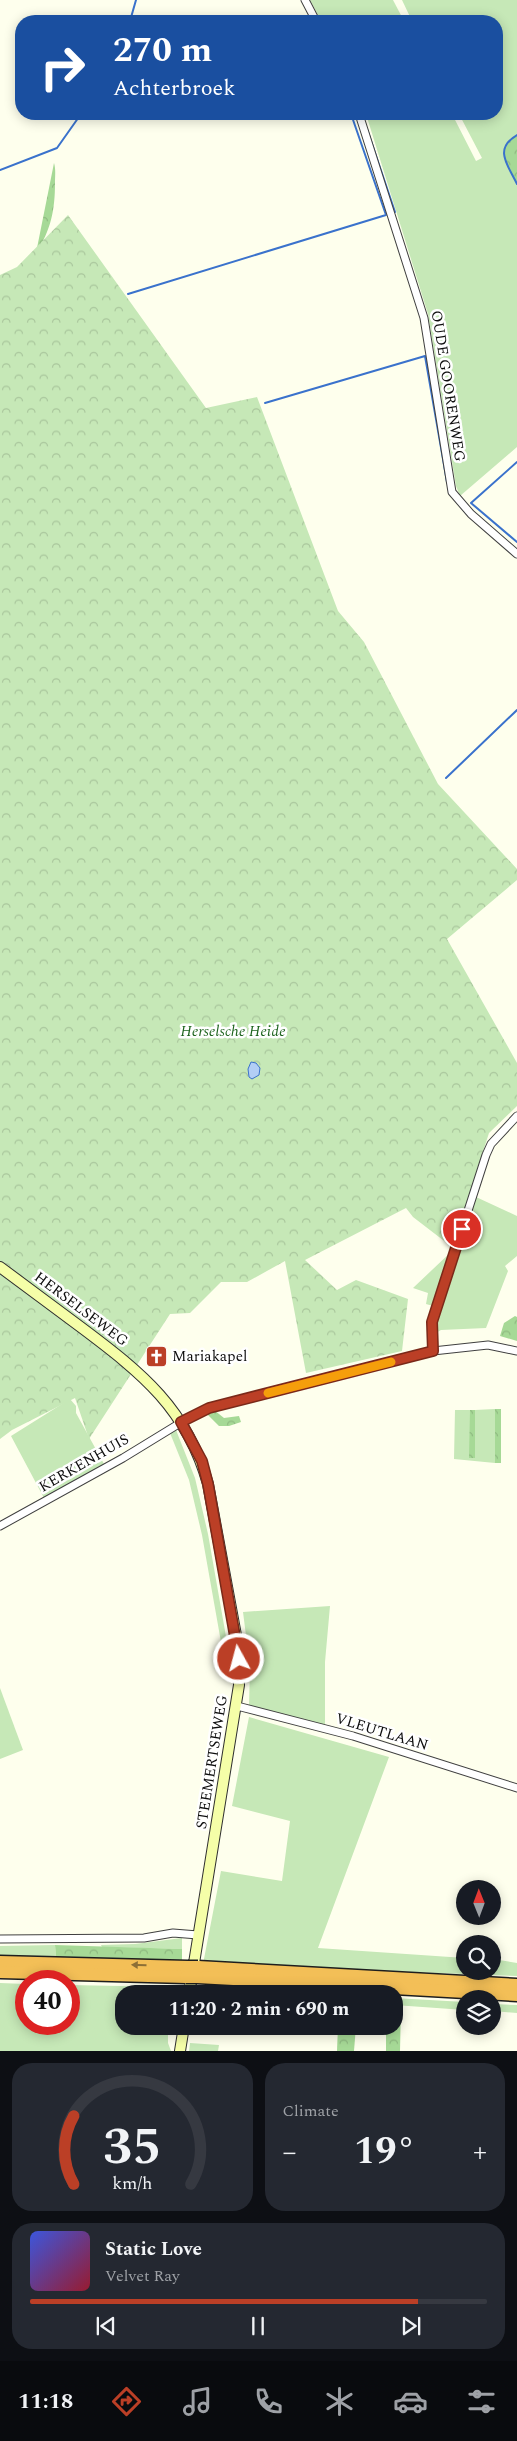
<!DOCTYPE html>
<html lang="en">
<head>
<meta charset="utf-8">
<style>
	:root { --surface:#171b24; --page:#242831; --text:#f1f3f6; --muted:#9ea1a6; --line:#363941; --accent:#bb3f26 }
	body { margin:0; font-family:Spectral,serif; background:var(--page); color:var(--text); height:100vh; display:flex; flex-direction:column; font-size:19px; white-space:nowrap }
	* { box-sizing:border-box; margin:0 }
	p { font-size:16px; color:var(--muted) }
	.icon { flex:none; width:28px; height:28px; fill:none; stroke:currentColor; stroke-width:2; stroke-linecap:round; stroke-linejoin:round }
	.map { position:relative; height:2051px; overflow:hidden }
	.side { display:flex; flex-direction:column; gap:12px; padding:12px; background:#0d0f14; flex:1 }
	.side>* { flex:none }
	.banner { position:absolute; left:15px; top:15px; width:488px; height:105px; border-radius:20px; box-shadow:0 2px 12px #0003; background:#1a4fa0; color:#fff; overflow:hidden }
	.needle { width:32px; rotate:359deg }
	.controls { position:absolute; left:456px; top:1880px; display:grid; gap:10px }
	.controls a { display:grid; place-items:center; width:45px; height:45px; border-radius:50%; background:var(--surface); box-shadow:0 2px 12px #0003; font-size:25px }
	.speed { position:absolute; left:15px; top:1970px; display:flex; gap:10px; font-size:25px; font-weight:700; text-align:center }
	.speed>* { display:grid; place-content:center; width:65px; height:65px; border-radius:50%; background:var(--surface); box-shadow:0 2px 12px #0003; line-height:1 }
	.speed .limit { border:8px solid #d22; background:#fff; color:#111 }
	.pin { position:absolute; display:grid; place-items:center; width:42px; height:42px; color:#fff; margin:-21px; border:2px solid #fff; border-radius:50%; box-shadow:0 1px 5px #0007 }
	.me { position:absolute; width:55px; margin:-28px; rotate:353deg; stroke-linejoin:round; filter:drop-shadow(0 0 4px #0008) }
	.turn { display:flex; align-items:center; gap:18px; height:105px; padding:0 15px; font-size:22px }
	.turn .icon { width:65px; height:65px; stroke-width:2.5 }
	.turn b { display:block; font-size:35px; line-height:42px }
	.big { font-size:38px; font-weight:700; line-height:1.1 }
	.side .tile { flex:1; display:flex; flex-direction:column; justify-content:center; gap:8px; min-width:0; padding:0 18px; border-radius:20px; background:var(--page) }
	.side .dial { align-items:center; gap:0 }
	.dial svg { height:130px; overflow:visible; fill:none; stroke:var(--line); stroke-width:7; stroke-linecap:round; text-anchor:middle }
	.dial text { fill:var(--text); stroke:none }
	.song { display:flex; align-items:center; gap:15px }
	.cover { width:60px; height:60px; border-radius:8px; background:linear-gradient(135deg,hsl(230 70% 55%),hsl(350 70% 35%)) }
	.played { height:5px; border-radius:2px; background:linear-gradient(90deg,var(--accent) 85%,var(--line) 85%) }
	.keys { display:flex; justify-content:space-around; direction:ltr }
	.heat { display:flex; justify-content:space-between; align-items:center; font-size:28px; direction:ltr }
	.side .tiles { flex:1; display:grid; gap:12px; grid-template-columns:1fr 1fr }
	.tile:last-child { grid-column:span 2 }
	.trip { position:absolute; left:115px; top:1985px; width:288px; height:50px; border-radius:20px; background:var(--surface); box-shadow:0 2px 12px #0003; font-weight:700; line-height:50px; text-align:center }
	.dock { display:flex; height:80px; justify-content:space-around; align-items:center; background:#090b0e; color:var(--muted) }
	.dock .icon { width:35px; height:35px }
	.dock .selected { color:var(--accent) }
	.dock b { font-size:22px; color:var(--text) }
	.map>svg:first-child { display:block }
	.grass { fill:#c6e8b7 }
	.forest { fill:url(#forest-crowns) }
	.park { fill:url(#park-crowns) }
	.water { fill:#b2cef5; stroke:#3a72cc }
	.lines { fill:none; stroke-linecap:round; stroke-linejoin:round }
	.stream { stroke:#3a72cc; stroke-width:2 }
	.street-casing { stroke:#404040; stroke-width:9 }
	.secondary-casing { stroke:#2f2f2f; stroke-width:12 }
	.highway-casing { stroke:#1e1e1e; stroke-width:15 }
	.street { stroke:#fff; stroke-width:7 }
	.secondary { stroke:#f5fea8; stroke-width:10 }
	.highway { stroke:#f3bf57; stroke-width:12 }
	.highway-bridge-casing { stroke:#1e1e1e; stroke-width:15; stroke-linecap:butt }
	.highway-bridge { stroke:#f3bf57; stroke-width:12 }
	.oneway { fill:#8c6f36 }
	.route-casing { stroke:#7a2919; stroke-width:12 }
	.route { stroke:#bb3f26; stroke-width:9 }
	.slow { stroke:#f59e0b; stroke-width:9 }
	.labels { text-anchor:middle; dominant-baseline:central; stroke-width:5; stroke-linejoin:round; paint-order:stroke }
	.street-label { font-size:15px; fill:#0d0d0d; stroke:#fff }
	.park-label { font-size:15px; font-style:italic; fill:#1e641e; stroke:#fff }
	.poi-label { font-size:15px; fill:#0d0d0d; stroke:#fff; text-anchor:start }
</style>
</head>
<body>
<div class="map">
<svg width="517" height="2051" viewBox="0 0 517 2051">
	<defs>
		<pattern id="forest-crowns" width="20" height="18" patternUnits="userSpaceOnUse" patternTransform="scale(1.25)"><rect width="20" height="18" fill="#a6d996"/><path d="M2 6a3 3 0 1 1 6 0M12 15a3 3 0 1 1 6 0" fill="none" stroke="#8eb980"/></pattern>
		<pattern id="park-crowns" width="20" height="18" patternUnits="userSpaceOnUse" patternTransform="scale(1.25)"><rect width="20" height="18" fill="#c6e8b7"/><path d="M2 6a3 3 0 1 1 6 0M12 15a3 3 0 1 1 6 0" fill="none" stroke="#a9c69c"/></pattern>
	</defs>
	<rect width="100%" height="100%" fill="#feffed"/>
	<!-- grass -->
	<g class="grass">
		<polygon points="310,0 393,0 404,21 321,21"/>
		<path d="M402 0H517V135C492 150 507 164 517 184V447L460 496 456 486 428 314 366 114H452L476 161 482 158 459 114H496V21H412Z"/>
		<polygon points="476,1197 517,1216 517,1256 505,1266 508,1271 486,1328 441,1330 434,1334 434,1324"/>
		<polygon points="451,1252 433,1306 426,1304 428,1293 413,1288"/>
		<polygon points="70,1399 76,1406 76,1413 104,1464 44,1498 11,1436"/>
		<polygon points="495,1409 495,1463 454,1459 455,1410 470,1410 470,1458 475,1457 475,1410"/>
		<polygon points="176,1430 195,1478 208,1534 228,1648 221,1642 202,1535 189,1480 170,1433"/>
		<polygon points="330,1606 325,1662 325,1727 249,1706 250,1667 243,1612"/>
		<polygon points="0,1688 23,1750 0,1759"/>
		<polygon points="249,1717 389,1757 318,1948 465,1958 465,1971 492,1971 493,1959 517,1963 517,1976 203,1964 221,1871 282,1881 290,1821 232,1806"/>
		<polygon points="182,1938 182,1949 102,1947 101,1945 135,1944"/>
		<polygon points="55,1945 56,1957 0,1956 0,1946"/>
		<polygon points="0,1983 26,1984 26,2024 69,2024 69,1985 171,1987 171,1994 124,1994 124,2026 168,2026 168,2043 171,2051 0,2051"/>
		<polygon points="197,1988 320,1994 196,1994"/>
		<polygon points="394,1998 465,2002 465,2010 394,2005"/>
		<polygon points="492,2004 517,2005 517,2013 493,2011"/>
		<polygon points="190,2043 219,2045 218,2051 189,2051"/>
	</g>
	<!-- forest -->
	<g class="forest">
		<path d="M517 135V184C507 164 492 150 517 135Z"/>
		<path d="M54 163C56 170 55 176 55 183 55 210 51 230 36 253Z"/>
		<polygon points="515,1316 517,1317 517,1341 500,1336 504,1323"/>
		<rect x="495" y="1409" width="6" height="54"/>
		<polygon points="214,1410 224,1418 239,1416 241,1422 229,1426 219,1426 206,1413"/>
		<polygon points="470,1410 475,1410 475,1458 469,1458"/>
		<polygon points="55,1945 182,1949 182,1961 56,1957"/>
		<polygon points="394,2005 401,2006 400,2051 386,2051 386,2035 380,2031 365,2032 365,2026 394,2026"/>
		<polygon points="338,2026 356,2026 354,2051 337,2051"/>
	</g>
	<!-- park -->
	<polygon class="park" points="68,215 206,408 257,397 338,611 364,642 438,784 517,869 517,880 447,939 517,1063 517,1106 489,1133 452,1247 413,1217 406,1208 305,1260 337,1290 356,1280 408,1299 402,1351 306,1373 285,1261 247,1282 221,1282 190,1313 170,1314 89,1439 75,1398 12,1430 0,1439 0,275 17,267"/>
	<!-- water -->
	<polygon class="water" points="251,1062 256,1063 260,1068 259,1075 252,1079 249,1077 248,1069"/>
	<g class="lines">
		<!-- stream -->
		<g class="stream">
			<polyline points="130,21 136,0"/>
			<polyline points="367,129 395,212"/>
			<path d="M517 135C493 149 508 165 517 184"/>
			<polyline points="0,170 57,148 81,114"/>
			<polyline points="128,294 386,215 351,114"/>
			<polyline points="265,403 425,356 447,482"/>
			<polyline points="517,462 471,503 517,542"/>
			<polyline points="457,502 467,514"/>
			<polyline points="446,778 517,710"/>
		</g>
		<defs>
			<g id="street">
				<polyline points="305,0 316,21"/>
				<polyline points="359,114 424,318 452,492 471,514 517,554"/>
				<polyline points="433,1351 488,1345 517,1351"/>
				<polyline points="0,1526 123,1458 190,1417 209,1408 433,1351 432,1322 486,1155 491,1144 517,1116"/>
				<polyline points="237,1706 353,1736 517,1788"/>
				<polyline points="0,1939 144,1938 173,1933 198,1935"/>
			</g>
			<g id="secondary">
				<path d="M0 1267C27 1287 55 1308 82 1328 142 1373 187 1409 208 1484L236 1635 239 1685 189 1994"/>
				<polyline points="180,2051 184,2026"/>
			</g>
			<g id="highway">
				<polyline points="0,1962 188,1967"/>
				<polyline points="198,1967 517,1985"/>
				<polyline points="0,1972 186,1977"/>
				<polyline points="197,1977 517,1995"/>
			</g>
		</defs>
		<!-- street casing -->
		<use href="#street" class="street-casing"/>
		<!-- secondary casing -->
		<use href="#secondary" class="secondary-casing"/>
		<!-- highway casing -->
		<use href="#highway" class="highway-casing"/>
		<!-- street -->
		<use href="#street" class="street"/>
		<!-- secondary -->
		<use href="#secondary" class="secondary"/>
		<!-- highway -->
		<use href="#highway" class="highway"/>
		<defs>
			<g id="highway-bridge">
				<polyline points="188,1967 198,1967"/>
				<polyline points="186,1977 197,1977"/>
			</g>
		</defs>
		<!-- highway-bridge casing -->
		<use href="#highway-bridge" class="highway-bridge-casing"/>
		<!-- highway-bridge -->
		<use href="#highway-bridge" class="highway-bridge"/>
	</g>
	<!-- one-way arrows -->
	<defs><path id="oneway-solid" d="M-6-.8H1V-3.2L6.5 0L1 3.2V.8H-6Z" transform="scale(1.25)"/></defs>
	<use class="oneway" href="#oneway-solid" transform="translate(139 1965) rotate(-178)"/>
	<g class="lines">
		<defs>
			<polyline id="route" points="239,1659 208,1484 202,1461 181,1422 209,1408 433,1351 432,1322 462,1229"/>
		</defs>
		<!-- route casing -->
		<use href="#route" class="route-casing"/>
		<!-- route -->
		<use href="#route" class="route"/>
		<!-- slow -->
		<polyline class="slow" points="268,1393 391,1362"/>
	</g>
	<!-- icons -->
	<defs>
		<symbol id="church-square" viewBox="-11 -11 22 22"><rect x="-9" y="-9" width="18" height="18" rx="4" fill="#bb3f26" stroke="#fff"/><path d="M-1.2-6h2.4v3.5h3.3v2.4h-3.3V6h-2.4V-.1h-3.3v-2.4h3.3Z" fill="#fff"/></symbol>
	</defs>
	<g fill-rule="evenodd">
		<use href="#church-square" x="144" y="1344" width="25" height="25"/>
	</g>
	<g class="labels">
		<!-- street labels -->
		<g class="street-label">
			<text transform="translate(448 386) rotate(81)">OUDE GOORENWEG</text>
			<text transform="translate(81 1309) rotate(37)">HERSELSEWEG</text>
			<text transform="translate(84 1463) rotate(-30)">KERKENHUIS</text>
			<text transform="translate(382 1732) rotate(17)">VLEUTLAAN</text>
			<text transform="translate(212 1762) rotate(-81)">STEEMERTSEWEG</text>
		</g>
		<!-- park labels -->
		<g class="park-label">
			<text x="233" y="1031">Herselsche Heide</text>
		</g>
		<!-- poi labels -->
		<g class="poi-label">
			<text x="172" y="1356">Mariakapel</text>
		</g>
	</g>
</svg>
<div class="controls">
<a><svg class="needle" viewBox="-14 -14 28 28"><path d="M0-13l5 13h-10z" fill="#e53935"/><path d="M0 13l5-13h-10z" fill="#9ea1a6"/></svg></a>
<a><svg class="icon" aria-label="search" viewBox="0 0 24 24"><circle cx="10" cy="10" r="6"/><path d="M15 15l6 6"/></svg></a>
<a><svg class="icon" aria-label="layers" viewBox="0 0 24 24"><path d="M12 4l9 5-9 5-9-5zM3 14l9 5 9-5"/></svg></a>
</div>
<div class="speed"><div class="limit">40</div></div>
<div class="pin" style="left:462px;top:1229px;background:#d93025"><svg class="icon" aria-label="arrive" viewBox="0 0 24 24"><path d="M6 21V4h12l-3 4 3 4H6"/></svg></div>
<svg class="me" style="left:239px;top:1659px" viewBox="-20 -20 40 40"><circle r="17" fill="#bb3f26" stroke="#fff" stroke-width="3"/><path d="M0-11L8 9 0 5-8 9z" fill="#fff"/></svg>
<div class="trip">11:20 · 2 min · 690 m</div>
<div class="banner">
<div class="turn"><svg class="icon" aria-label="right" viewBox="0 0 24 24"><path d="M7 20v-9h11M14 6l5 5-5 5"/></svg><div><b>270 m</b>Achterbroek</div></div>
</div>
</div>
<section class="side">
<div class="tiles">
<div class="tile dial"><svg viewBox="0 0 100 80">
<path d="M14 69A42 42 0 1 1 86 69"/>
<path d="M14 69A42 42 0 0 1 14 27" stroke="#bb3f26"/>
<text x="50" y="56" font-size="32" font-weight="700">35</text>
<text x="50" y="72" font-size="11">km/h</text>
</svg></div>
<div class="tile"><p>Climate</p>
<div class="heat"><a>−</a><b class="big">19°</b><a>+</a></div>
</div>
<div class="tile">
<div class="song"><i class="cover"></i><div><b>Static Love</b><p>Velvet Ray</p></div></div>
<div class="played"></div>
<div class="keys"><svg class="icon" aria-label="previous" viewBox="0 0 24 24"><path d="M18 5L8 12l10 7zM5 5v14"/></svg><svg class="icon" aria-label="pause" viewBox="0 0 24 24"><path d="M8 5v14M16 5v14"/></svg><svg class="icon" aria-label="next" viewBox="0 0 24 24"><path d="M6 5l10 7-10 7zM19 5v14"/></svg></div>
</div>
</div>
</section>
<nav class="dock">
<b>11:18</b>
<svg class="icon selected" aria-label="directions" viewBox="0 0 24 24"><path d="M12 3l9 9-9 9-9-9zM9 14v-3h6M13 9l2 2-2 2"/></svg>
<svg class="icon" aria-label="music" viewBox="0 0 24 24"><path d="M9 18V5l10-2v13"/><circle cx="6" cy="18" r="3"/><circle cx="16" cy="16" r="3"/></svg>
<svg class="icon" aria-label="phone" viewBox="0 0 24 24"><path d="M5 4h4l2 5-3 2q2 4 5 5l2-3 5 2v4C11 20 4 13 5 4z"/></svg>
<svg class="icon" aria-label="climate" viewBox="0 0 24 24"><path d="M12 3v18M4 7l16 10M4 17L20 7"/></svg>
<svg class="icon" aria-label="car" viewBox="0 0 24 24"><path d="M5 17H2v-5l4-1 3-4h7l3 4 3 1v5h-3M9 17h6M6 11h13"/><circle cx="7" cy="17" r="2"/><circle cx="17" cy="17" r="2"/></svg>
<svg class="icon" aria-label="filters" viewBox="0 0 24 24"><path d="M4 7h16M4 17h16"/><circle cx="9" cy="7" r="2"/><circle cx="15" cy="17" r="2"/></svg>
</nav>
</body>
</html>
